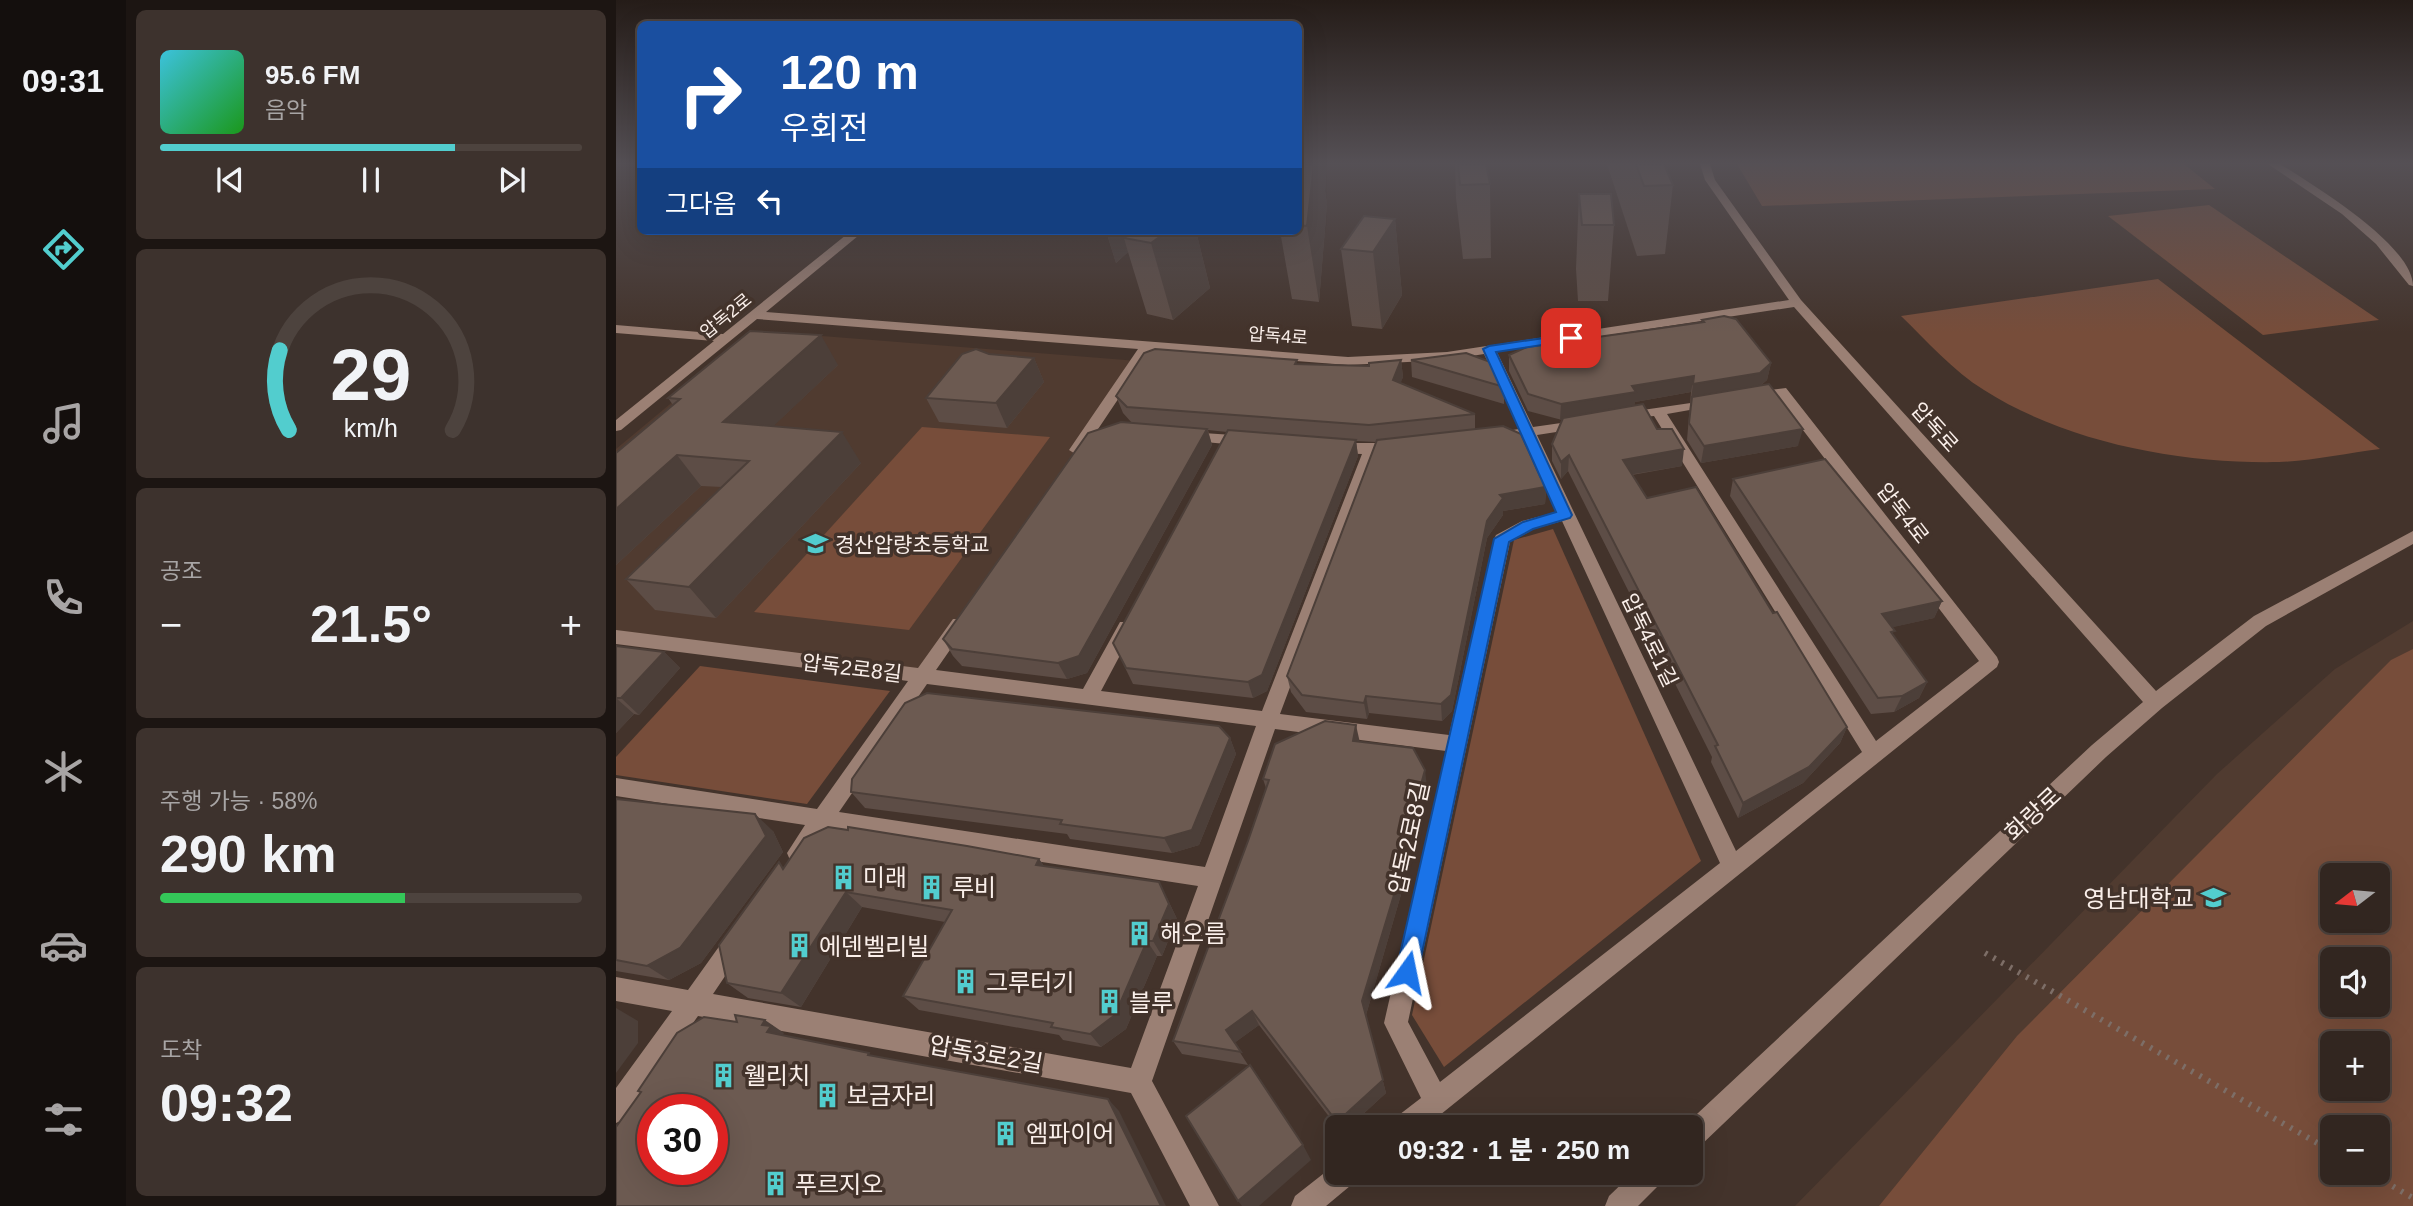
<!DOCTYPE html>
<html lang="ko">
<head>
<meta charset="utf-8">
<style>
	:root { --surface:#322620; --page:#3d322d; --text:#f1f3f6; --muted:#a8a5a5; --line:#4d433e; --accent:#52cdce }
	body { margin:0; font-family:Arial,"Noto Sans KR",sans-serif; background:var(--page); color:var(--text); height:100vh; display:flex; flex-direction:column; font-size:26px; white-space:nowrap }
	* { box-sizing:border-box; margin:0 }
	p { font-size:23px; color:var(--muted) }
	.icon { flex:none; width:38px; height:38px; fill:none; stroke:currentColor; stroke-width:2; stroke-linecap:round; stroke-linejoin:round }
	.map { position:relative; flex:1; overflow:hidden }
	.drawer { display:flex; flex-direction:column; gap:10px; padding:10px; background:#1c1512; width:490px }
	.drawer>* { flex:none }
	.guide { position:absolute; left:21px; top:21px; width:665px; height:214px; border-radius:10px; box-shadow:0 7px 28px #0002,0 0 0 2px var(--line); background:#1a4fa0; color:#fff; overflow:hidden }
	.needle { width:46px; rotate:254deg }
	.controls { position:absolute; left:1704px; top:863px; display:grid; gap:14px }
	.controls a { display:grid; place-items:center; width:70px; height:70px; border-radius:10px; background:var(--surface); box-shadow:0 7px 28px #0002,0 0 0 2px var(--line); font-size:35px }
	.speed { position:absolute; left:21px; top:1094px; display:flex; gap:14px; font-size:35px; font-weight:700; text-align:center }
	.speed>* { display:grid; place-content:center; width:91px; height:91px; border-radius:50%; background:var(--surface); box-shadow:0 7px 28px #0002,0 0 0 2px var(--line); line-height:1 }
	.speed .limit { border:10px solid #d22; background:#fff; color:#111 }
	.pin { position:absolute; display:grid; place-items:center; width:60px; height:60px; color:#fff; margin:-30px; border-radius:14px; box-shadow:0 4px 10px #0006 }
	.me { position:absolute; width:77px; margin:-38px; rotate:12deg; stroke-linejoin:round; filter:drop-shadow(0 0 5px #0008) }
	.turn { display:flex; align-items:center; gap:24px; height:147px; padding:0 28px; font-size:32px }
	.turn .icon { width:91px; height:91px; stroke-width:2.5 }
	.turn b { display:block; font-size:49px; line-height:60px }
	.then { display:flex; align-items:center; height:66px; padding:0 28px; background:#0003; gap:14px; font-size:26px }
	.big { font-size:52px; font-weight:800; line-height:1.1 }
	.drawer .widget { flex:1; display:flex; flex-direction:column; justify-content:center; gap:10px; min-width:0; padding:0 24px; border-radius:10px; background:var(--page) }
	.drawer .dial { align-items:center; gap:0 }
	.dial svg { height:182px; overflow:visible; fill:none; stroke:var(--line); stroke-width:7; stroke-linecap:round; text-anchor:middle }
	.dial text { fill:var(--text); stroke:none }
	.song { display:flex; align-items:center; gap:21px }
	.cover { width:84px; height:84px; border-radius:10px; background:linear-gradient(135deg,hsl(190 70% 55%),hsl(120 70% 35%)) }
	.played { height:7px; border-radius:4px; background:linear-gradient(90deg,var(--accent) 70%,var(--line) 70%) }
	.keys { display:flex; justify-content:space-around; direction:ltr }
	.heat { display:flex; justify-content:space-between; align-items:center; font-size:38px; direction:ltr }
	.charge { height:10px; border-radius:5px; background:linear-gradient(90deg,#34c759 58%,var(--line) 0) }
	.trip { position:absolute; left:709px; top:1115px; width:378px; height:70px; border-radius:10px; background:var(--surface); box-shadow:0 7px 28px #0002,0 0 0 2px var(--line); font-weight:800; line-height:70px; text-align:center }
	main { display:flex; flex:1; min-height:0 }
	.menu { display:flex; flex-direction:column; width:126px; justify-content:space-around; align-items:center; background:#140f0d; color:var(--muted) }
	.menu .icon { width:49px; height:49px }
	.menu .active { color:var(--accent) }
	.menu b { font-size:32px; color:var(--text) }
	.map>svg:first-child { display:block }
	.built { fill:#503b30; fill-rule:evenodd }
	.green { fill:#774d3a; fill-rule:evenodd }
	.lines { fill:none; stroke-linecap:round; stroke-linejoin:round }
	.path { stroke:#7d6e67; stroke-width:6; stroke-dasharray:2.5 7; stroke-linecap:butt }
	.minor { fill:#9b8074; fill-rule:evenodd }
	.wall { fill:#5d4d46 }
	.shaded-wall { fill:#4c3f39 }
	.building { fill:#6c5a51; stroke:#4c3f39; stroke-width:2; fill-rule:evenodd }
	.route { fill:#1a73e8; stroke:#114b97; stroke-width:2 }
	.labels { text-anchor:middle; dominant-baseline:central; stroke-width:7; stroke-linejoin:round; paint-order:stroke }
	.far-street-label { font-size:18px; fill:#faefea; stroke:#43332b }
	.street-label { font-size:21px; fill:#faefea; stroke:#43332b }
	.poi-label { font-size:21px; fill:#faefea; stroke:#43332b; text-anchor:start }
	.near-street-label { font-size:24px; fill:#faefea; stroke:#43332b }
	.near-poi-label { font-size:24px; fill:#faefea; stroke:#43332b; text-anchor:start }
</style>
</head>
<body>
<main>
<nav class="menu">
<b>09:31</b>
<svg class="icon active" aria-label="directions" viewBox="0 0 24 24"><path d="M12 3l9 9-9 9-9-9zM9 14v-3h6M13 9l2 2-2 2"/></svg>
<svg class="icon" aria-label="music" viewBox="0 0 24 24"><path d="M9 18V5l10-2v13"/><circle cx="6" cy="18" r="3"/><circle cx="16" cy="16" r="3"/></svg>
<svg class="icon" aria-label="phone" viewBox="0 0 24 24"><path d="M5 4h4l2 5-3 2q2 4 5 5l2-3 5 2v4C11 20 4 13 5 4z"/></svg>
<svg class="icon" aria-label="climate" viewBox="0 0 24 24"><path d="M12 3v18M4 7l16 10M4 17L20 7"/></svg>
<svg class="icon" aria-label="car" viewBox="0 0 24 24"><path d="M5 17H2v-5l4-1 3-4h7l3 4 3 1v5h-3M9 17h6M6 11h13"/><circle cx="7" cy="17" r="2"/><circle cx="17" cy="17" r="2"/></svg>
<svg class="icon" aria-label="filters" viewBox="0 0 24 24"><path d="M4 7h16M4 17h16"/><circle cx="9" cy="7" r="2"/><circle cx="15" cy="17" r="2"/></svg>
</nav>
<section class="drawer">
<div class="widget">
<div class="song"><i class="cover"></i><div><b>95.6 FM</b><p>음악</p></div></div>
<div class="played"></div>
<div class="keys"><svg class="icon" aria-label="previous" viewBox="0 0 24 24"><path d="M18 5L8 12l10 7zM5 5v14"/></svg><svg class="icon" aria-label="pause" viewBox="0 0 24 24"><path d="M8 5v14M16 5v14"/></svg><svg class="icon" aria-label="next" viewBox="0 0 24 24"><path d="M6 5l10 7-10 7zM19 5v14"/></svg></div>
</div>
<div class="widget dial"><svg viewBox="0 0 100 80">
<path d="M14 69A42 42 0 1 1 86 69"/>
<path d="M14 69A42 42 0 0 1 10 34" stroke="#52cdce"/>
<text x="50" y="56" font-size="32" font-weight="700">29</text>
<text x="50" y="72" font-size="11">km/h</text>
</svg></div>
<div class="widget"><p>공조</p>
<div class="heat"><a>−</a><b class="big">21.5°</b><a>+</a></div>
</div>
<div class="widget"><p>주행 가능 · 58%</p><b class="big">290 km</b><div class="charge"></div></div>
<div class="widget"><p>도착</p><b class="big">09:32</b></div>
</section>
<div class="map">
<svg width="1797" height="1206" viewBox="0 0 1797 1206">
	<rect width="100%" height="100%" fill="#43332b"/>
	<!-- built -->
	<g class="built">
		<polygon points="142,331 522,361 307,677 0,639 0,449"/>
		<path d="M1797 621V1206H1179L1601 774 1719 669ZM1717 875H1762V920H1717ZM1717 959H1762V1004H1717ZM1717 1043H1762V1088H1717ZM1717 1127H1762V1172H1717Z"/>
	</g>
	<!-- green -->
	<g class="green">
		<polygon points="1121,164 1568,164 1599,189 1146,206"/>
		<polygon points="1593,205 1763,320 1647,335 1492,216"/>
		<path d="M1542 279 1764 449C1731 453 1696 461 1663 462 1566 464 1451 443 1368 390 1337 371 1311 341 1285 316Z"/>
		<polygon points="306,427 434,437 293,630 138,612"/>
		<polygon points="937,529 1085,861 828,1067 796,1015 898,540"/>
		<path d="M1797 649V1206H1263L1401 1036 1775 660ZM1762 875V920H1717V875ZM1762 959V1004H1717V959ZM1762 1043V1088H1717V1043ZM1762 1127V1172H1717V1127Z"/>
		<polygon points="84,666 274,691 191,804 0,775 0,757"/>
	</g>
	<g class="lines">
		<!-- path -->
		<g class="path">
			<polyline points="1369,953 1717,1152"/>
			<polyline points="1752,1172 1797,1198"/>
		</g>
		<!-- minor -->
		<g class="minor">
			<path d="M1084 164H1094L1099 180 1185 300 1540 691 1638 616 1797 531V544L1650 626 1546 708 1490 757 1083 1147 1074 1151V1127H1067L1476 745 1527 702 1178 307 881 352 917 427 966 420 973 424 966 428 921 435 1120 851 1246 752 1038 416 1006 419 1004 416 1006 413 1102 399V405L1051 414 1260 741 1363 661 1161 396 1130 399V393L1170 388 1381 657 1383 662 1381 667 809 1127H775L779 1118 805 1098 768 1023 830 751 659 729 536 1081 603 1206H574L515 1093 82 1016 9 1119 0 1123V1088L56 1011 0 1001V977L72 990 112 934 120 931 128 934 132 942 97 994 515 1068 582 886 211 829 190 860 182 863 174 860 171 853 189 825 0 796V778L201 809 292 681 0 644V630L302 668 337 619H349L352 624 320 670 467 689 504 622H516L519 627 485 691 646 711 746 454 719 453 712 448 719 443H778L783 445 785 448 783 451 761 454 664 714 833 735 878 539 880 535 906 521 941 512 907 437 883 441 876 436 878 433 903 429 868 354 831 360 732 365 535 350 466 453 461 455 453 450 522 349 141 319 5 430 0 431V420L98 341 0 333V325L107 334 235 231H248L150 312 732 357 831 352 1173 300 1089 180ZM946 521 1104 863 824 1082 792 1022 894 542 918 529ZM311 684 640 726 589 867 223 812Z"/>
			<path d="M1652 164H1664C1697 185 1797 245 1797 286L1793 285 1760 244 1726 214Z"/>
			<polygon points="572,432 632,436 639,441 632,446 567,440 565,437 567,434"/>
			<polygon points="721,1163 721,1172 744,1172 740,1181 710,1206 675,1206 679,1196"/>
			<polygon points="1018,1172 1051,1172 1047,1181 1022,1206 989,1206 993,1196"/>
		</g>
	</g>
	<!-- wall -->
	<g class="wall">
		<polygon points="682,164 711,164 709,191 711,204 703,302 676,299 664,231 682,231"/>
		<polygon points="839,164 870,164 874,184 875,258 847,259 840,198"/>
		<polygon points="991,164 1048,164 1057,185 1049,254 1021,256"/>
		<polygon points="963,194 998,225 992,301 962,301 960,269"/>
		<polygon points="779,219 786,295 766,329 736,326 725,249"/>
		<polygon points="490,231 580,231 594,288 557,320 531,314 512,252 500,263"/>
		<polygon points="1086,320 1155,363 1151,380 1144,386 1182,446 1085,463 1071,440 1075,392 1019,402 1018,406 1041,429 1066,466 1016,475 1031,498 1157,613 1231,727 1224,743 1187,783 1122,818 1095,762 1096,757 952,471 945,479 936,461 936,444 946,420 912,411 893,371 893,355 1086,322"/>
		<polygon points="418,358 428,382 391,428 323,422 310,398"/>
		<polygon points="785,360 787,377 784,383 859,414 859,429 924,476 931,478 929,504 887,511 887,515 871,538 836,711 826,721 753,713 751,719 690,712 675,692 671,676 760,442 740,441 742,456 651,691 637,698 517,684 497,643 611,432 592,430 596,445 471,673 451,679 346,666 337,656 327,639 516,423 507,413 500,396 682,365 753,366"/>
		<polygon points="795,360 888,387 888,404 796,377"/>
		<polygon points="222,365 157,426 245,463 100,618 39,610 10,579 106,487 85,486 0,565 0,453 57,405 52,398"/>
		<polygon points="1117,479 1326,601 1318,618 1276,627 1277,635 1311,682 1303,698 1278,712 1255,714 1114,496"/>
		<polygon points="0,646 48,652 64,668 23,715 18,714 0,733"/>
		<polygon points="614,738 620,754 583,845 556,853 454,839 451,834 249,808 235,792"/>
		<polygon points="744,742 811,787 785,883 786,891 750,1015 770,1093 733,1127 721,1127 643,1025 618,1043 632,1065 566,1054 557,1041 632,841 650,788 647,779"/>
		<polygon points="0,799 157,831 167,852 85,963 53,980 0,971"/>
		<polygon points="423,859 428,866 551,898 561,919 546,956 541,956 510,1029 485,1047 447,1040 443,1035 303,1010 287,996 329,922 246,907 185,1007 132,998 111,983 169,867"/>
	</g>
	<!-- shaded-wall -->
	<g class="shaded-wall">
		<polygon points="698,164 711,164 709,191 711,204 703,302 691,226"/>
		<polygon points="779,219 786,295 766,329 757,252"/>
		<polygon points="490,231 533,231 508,238 512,252 500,263"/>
		<polygon points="552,231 580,231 594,288 557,320 535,243"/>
		<polygon points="205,335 222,365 129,453 107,422"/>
		<polygon points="418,358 428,382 391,428 380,403"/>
		<polygon points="785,360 787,377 779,398 777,380"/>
		<polygon points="1155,363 1151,380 1140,389 1075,400 1077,384"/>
		<polygon points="1078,376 1075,392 1019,402 1018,409 944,420 945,404 1016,386"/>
		<polygon points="591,429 596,445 471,673 451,679 442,663"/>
		<polygon points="1187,429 1182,446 1085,463 1088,446"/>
		<polygon points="226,432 245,463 100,618 73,587"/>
		<polygon points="740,440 742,456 651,691 637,698 632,682"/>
		<polygon points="1068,449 1066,466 1006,476 1007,460"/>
		<polygon points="61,455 85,486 0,565 0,509"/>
		<polygon points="953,455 952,471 945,479 945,462"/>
		<polygon points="931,478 929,504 887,511 887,515 871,538 836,711 826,721 825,704 871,521 884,495 927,482"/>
		<polygon points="1326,601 1318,618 1260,631 1266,614"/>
		<polygon points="48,652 64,668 23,715 5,698"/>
		<polygon points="1311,682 1303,698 1278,712 1286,696"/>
		<polygon points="750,696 753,713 751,719 748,703"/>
		<polygon points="0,698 18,714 0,733"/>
		<polygon points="740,725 744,743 737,741"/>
		<polygon points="1231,727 1224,743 1187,783 1122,818 1127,803"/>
		<polygon points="614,738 620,754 583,845 556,853 548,838"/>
		<polygon points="809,770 811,787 785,883 786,891 750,1015 770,1093 733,1127 723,1127 721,1122 746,1001"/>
		<polygon points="139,814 157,831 167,852 85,963 53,980 31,966"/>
		<polygon points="423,859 434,875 420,865"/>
		<polygon points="543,882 561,919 546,956 537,941"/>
		<polygon points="230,892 246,907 185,1007 165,993"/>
		<polygon points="531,941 541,956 510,1029 485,1047 474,1034"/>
		<polygon points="0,1008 22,1021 22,1043 0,1073"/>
		<polygon points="636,1011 643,1025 617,1044 610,1030"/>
		<polygon points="149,1020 168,1033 167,1035 151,1032 146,1025"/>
		<polygon points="492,1099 503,1111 550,1206 545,1206"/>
		<polygon points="687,1145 695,1160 643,1206 626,1206 622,1201"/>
	</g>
	<!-- building -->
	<g class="building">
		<polygon points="682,164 698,164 691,226 682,225 682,196 686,192 682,192"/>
		<polygon points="842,164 870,164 874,184 844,185"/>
		<polygon points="1020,164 1048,164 1057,185 1028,186"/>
		<polygon points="963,194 995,194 998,225 966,225"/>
		<polygon points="748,216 779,219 757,252 725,249"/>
		<polygon points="517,231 552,231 535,243 508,238"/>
		<polygon points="1108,316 1120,319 1155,363 1144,373 1077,384 1078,376 1016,386 1020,392 945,404 912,394 893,355 911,347 1088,322 1086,320"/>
		<polygon points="134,331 205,335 107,422 226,432 73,587 10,579 133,461 61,455 0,509 0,453 64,399 52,398"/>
		<polygon points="360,349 373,354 418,358 380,403 310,398 346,354"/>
		<polygon points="539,349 681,360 679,364 753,366 753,363 785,360 777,380 859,414 753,425 511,407 500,396 528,353"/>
		<polygon points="850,353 877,363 888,387 795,360"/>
		<polygon points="1153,384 1187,429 1088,446 1073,423 1076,397"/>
		<polygon points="1027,404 1041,429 1056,429 1068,449 1007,460 1031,498 1080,487 1157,613 1161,612 1231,727 1193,767 1127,803 1099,746 1102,745 953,455 945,462 936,444 947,418"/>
		<polygon points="505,422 591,429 463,656 442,663 336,649 327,639 472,433"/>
		<polygon points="887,426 905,434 924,476 927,470 931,478 927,482 929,487 884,495 887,498 871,521 835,695 825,704 750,696 748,703 686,695 671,676 761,440"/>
		<polygon points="612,430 740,440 646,675 632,682 510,668 497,643"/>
		<polygon points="1209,459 1326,601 1266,614 1279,631 1275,632 1311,682 1286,696 1262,698 1117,479"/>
		<polygon points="0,646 48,652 5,698 0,698"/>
		<polygon points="311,693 603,726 614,738 576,830 548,838 444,824 446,820 235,792 236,779 289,703"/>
		<polygon points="709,721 740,725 737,741 797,748 809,770 780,874 784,875 746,1001 767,1080 721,1122 636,1011 610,1030 625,1052 557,1041 632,841 653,780 647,779 659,744"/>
		<polygon points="0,799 139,814 150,836 64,948 31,966 0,960"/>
		<polygon points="212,827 232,830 232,827 351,846 423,859 420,865 543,882 553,904 537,941 531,941 499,1015 474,1034 435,1027 437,1023 287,996 336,910 230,892 165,993 111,983 103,945 163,862 167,869 188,838"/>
		<path d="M119 1015 149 1020 146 1025 155 1026 151 1032 253 1053 252 1055 492 1099 545 1206H0V1127L25 1092 22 1091 61 1033 88 1017 121 1022ZM37 1110H96V1169H37Z"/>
		<polygon points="634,1065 687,1145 622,1201 570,1116"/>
	</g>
	<!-- sky -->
	<linearGradient id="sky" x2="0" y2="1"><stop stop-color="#251c18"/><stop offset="0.49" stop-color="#555055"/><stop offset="1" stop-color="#555055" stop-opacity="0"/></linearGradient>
	<rect width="1797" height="333" fill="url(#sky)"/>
	<!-- route -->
	<polygon class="route" points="955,334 959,335 959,340 880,352 956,515 954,518 917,529 893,542 802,972 799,979 791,982 783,979 780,972 878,539 907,522 940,512 867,349 873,346"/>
	<!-- icons -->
	<defs>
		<symbol id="school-bare" viewBox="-9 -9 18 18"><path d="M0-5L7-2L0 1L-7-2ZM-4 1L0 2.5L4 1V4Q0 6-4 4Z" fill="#52cdce" stroke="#43332b" stroke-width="2.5" paint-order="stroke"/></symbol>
		<symbol id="building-bare" viewBox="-9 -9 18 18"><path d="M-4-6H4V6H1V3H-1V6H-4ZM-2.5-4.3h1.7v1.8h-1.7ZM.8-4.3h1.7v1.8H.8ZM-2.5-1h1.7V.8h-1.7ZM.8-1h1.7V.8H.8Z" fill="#52cdce" stroke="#43332b" stroke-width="2.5" paint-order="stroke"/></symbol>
		<symbol id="university-bare" viewBox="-9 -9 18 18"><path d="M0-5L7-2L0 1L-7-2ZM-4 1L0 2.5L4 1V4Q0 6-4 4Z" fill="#52cdce" stroke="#43332b" stroke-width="2.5" paint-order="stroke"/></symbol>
	</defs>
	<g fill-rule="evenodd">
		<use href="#school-bare" x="182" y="526" width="35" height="35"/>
		<use href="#building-bare" x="210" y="860" width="35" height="35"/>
		<use href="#building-bare" x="298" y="870" width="35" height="35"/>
		<use href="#university-bare" x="1580" y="880" width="35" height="35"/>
		<use href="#building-bare" x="506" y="916" width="35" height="35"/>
		<use href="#building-bare" x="166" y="928" width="35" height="35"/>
		<use href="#building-bare" x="332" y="964" width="35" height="35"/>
		<use href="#building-bare" x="476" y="984" width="35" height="35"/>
		<use href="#building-bare" x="90" y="1058" width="35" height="35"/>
		<use href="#building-bare" x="194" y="1078" width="35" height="35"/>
		<use href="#building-bare" x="372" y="1116" width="35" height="35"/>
		<use href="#building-bare" x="142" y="1166" width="35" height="35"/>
	</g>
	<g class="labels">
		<!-- far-street labels -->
		<g class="far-street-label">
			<text transform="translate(110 316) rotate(-39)">압독2로</text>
			<text transform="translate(662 336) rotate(4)">압독4로</text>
		</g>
		<!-- street labels -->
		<g class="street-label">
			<text transform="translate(1319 427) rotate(48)">압독로</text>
			<text transform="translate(1287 513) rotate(52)">압독4로</text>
			<text transform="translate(1034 640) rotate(64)">압독4로1길</text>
			<text transform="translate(236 668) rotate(7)">압독2로8길</text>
		</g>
		<!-- poi labels -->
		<g class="poi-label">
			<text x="219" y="544">경산압량초등학교</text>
		</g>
		<!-- near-street labels -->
		<g class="near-street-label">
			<text transform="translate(1417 814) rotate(-43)">화랑로</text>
			<text transform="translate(793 838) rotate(-78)">압독2로8길</text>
			<text transform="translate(370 1054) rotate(10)">압독3로2길</text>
		</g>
		<!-- near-poi labels -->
		<g class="near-poi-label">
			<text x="247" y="877">미래</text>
			<text x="336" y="887">루비</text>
			<text x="1578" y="898" text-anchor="end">영남대학교</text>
			<text x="544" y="933">해오름</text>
			<text x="203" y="946">에덴벨리빌</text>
			<text x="370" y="982">그루터기</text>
			<text x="513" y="1002">블루</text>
			<text x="128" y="1075">웰리치</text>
			<text x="231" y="1095">보금자리</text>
			<text x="410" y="1133">엠파이어</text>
			<text x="179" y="1184">푸르지오</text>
		</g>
	</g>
</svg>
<div class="controls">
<a><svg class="needle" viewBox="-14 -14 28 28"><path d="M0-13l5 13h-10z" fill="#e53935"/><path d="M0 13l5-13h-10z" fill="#a8a5a5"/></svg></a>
<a><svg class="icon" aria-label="sound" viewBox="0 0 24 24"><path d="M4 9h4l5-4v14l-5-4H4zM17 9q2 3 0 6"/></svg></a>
<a>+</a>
<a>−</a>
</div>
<div class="speed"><div class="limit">30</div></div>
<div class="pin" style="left:955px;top:338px;background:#d93025"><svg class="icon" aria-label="arrive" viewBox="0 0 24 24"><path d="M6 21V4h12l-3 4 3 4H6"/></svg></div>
<svg class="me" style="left:791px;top:972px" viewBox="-20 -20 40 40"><path d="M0-17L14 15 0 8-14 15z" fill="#1a73e8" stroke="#fff" stroke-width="4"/></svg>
<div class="trip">09:32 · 1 분 · 250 m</div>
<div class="guide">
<div class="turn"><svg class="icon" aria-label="right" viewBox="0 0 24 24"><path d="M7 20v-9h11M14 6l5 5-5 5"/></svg><div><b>120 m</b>우회전</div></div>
<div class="then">그다음<svg class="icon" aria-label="left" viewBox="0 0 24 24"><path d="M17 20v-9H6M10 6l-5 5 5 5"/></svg></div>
</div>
</div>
</main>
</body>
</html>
